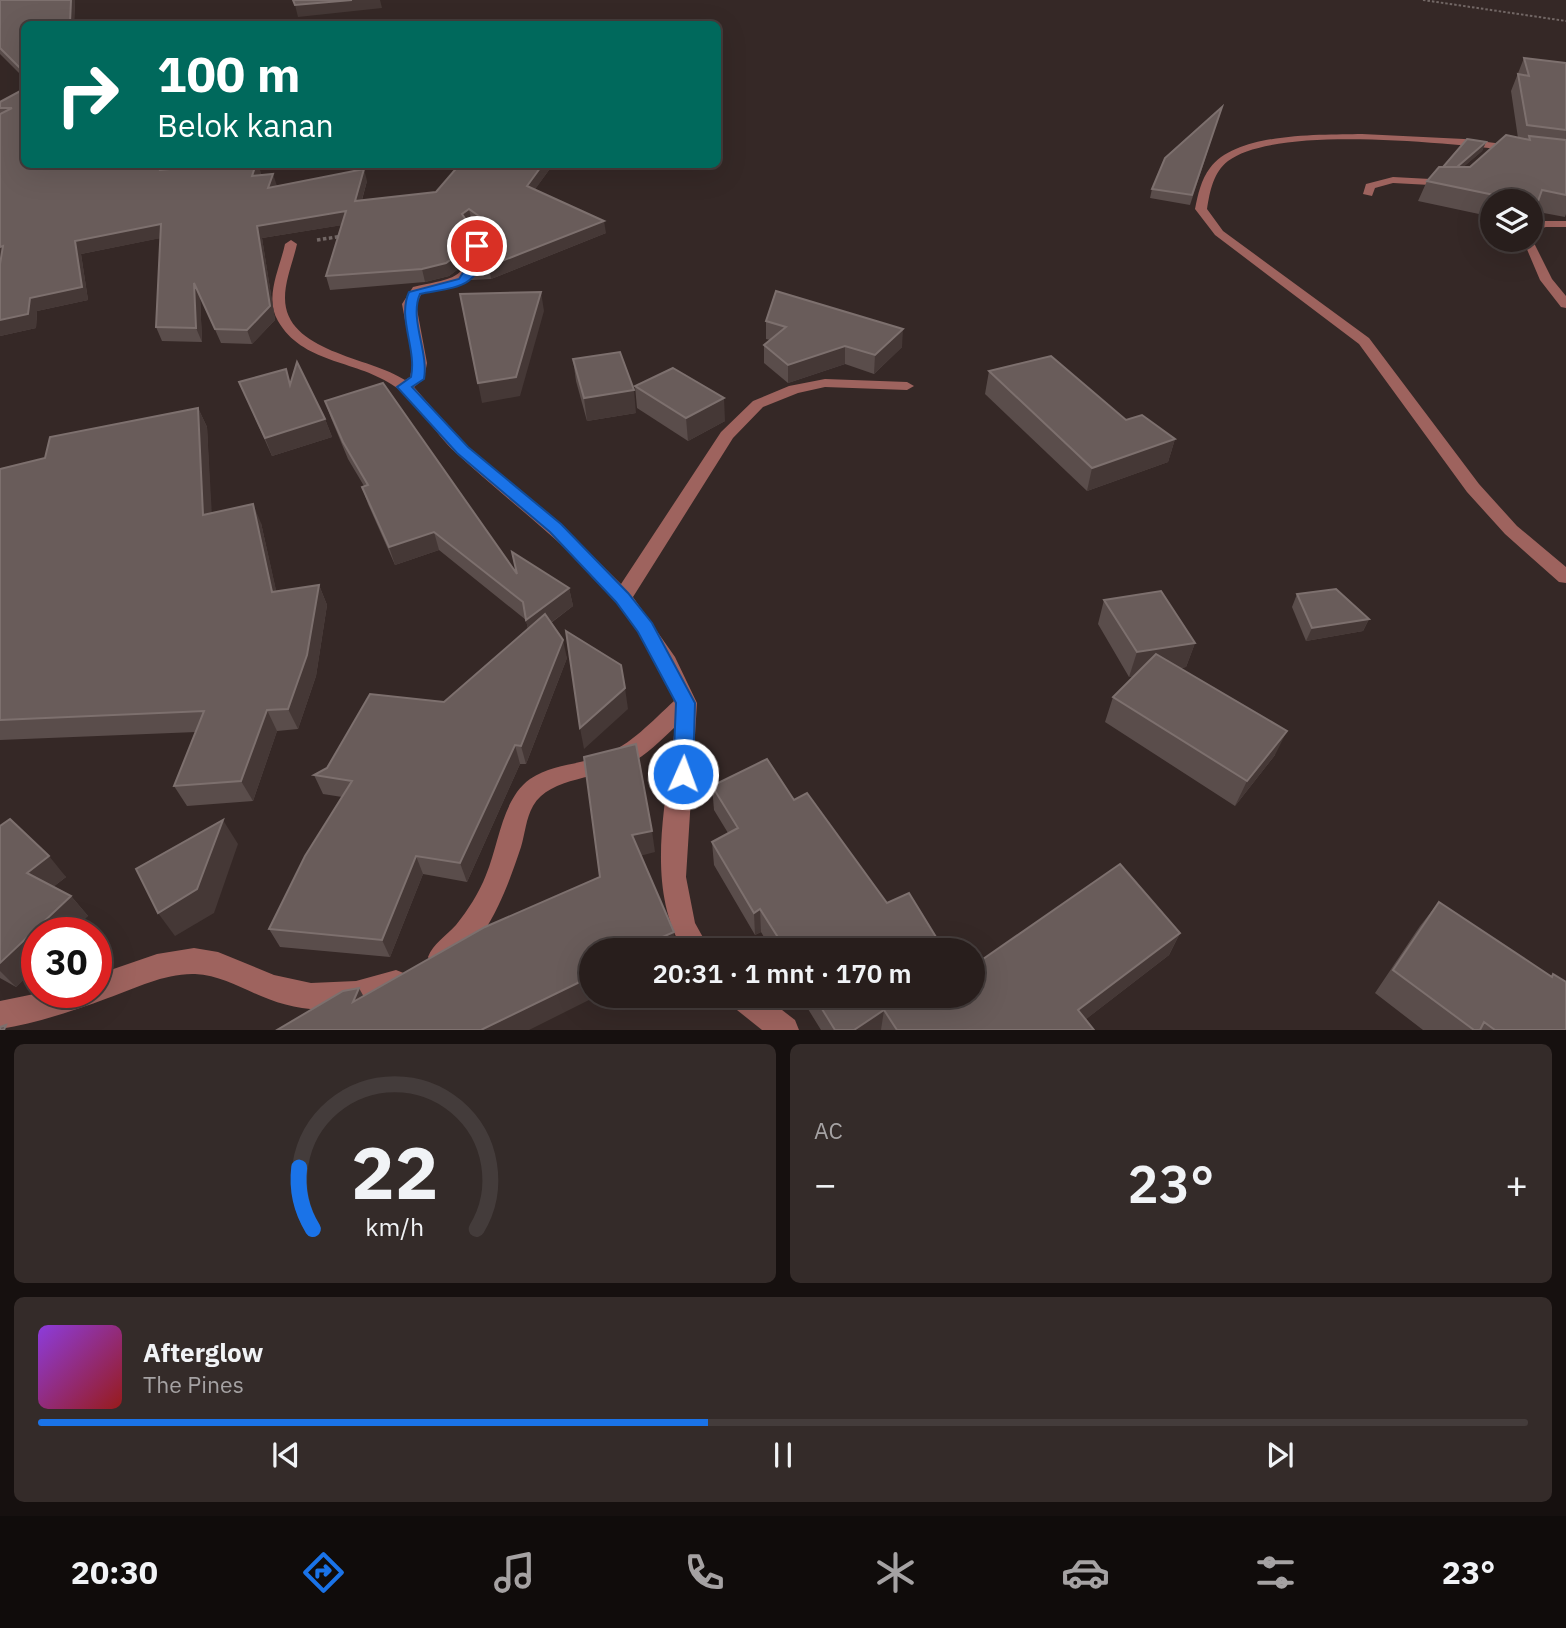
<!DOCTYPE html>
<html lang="id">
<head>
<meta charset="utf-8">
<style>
	:root { --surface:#281e1c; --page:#342b29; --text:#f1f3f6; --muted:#a5a2a3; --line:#443c3b; --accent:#1a73e8 }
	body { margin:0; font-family:"IBM Plex Sans",sans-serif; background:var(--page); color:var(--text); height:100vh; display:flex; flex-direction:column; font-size:26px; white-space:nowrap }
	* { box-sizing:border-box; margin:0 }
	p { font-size:23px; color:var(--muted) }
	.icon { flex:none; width:38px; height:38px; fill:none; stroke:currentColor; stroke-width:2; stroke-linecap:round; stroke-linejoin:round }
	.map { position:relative; height:1030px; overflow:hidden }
	.panel { display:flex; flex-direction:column; gap:14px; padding:14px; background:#16100f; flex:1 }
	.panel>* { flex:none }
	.banner { position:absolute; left:21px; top:21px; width:700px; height:147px; border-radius:10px; box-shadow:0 7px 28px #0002,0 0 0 2px var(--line); background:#00695c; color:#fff; overflow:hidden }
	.fabs { position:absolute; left:1480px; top:189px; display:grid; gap:14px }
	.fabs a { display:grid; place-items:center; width:63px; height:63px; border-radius:50%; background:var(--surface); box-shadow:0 7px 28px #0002,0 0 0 2px var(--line); font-size:35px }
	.speed { position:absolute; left:21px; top:917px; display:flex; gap:14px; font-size:35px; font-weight:700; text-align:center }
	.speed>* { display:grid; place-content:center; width:91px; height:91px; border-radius:50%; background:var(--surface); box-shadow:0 7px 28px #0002,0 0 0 2px var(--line); line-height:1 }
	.speed .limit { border:10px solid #d22; background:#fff; color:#111 }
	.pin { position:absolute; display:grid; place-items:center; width:60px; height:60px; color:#fff; margin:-30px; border:4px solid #fff; border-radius:50%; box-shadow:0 2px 7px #0007 }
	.me { position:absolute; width:77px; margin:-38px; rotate:2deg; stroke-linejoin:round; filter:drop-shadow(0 0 5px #0008) }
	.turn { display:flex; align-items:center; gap:24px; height:147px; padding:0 21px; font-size:32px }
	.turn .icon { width:91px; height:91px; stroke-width:2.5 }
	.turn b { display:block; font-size:49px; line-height:60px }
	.big { font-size:52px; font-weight:600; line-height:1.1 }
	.panel .widget { flex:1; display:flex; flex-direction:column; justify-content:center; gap:10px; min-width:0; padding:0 24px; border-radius:10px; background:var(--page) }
	.panel .dial { align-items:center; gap:0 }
	.dial svg { height:182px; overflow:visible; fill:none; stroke:var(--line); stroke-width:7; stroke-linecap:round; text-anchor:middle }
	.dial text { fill:var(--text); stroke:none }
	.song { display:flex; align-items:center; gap:21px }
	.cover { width:84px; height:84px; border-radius:10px; background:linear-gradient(135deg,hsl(270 70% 55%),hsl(0 70% 35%)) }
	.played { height:7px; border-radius:4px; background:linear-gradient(90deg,var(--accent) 45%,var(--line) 45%) }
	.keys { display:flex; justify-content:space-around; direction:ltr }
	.heat { display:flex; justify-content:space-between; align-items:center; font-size:38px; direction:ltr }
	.panel .tiles { flex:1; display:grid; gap:14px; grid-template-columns:1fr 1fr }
	.widget:last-child { grid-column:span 2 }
	.trip { position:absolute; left:579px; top:938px; width:406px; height:70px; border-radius:35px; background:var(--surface); box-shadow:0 7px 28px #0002,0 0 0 2px var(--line); font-weight:600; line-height:70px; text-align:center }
	.tabs { display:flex; height:112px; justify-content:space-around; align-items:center; background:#100c0b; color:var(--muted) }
	.tabs .icon { width:49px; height:49px }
	.tabs .selected { color:var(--accent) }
	.tabs b { font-size:32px; color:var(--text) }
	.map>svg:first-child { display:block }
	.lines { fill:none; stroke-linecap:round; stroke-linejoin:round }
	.path-far1 { stroke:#726765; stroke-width:2; stroke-dasharray:2.5 2; stroke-linecap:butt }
	.path { stroke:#726765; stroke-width:3.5; stroke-dasharray:3.5 2.5; stroke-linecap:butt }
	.minor { fill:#9e635e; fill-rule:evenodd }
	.wall { fill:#5a4d4b }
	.shaded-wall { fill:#453836 }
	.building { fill:#695c5a; stroke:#7d706e; stroke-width:2 }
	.route { fill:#1a73e8; stroke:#114b97; stroke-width:2 }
</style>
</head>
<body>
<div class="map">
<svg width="1566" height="1030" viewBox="0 0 1566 1030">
	<rect width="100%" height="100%" fill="#352826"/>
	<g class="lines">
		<!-- path-far1 -->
		<polyline class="path-far1" points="1423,0 1566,21"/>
		<!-- path -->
		<polyline class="path" points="317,240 343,236"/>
		<!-- minor -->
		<g class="minor">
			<path d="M1362 134 1464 139 1566 152V158C1497 148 1282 120 1228 161 1213 173 1210 191 1207 209L1223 231 1369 338 1479 484 1517 526 1566 567V583L1559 582 1505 534 1467 492 1359 344 1215 235 1195 209C1198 194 1201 180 1210 168 1237 132 1320 135 1362 134Z"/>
			<polygon points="1393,177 1449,180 1454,183 1449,186 1393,183 1375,188 1372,196 1363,194 1366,184"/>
			<polygon points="1541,221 1566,221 1566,227 1546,227 1531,231 1531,224"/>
			<path d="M473 224 483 231C481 280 469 286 422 293L416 304 427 363 424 379 414 387 460 440 572 536 621 584 721 432 753 401 789 386 825 379 907 382 914 386 907 390 825 387 798 393 763 407 733 438 633 597 675 657 697 703 686 877 695 923 710 950H683C644 883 667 800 675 727 661 740 647 755 629 764 601 779 550 776 533 806 526 818 525 834 521 847 507 889 485 952 441 970L432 966 428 957C433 944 446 936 456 925 468 910 479 893 486 875 499 844 502 799 530 779 552 764 578 765 602 756 631 745 652 721 674 701 640 594 535 526 456 453 433 432 418 401 391 384 354 360 302 363 278 321 264 297 280 268 285 244L291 240 297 244C293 262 285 280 285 298 285 352 370 357 405 380L410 377 413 363 402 304 413 287C457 277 468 281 471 232L467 227Z"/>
			<polygon points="1531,237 1552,279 1566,296 1566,308 1561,307 1540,280 1523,240 1531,240"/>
			<path d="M194 948 218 952 274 975 311 983 356 981 396 970 406 974 409 983 406 992C358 1013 309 1017 261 996 239 987 219 975 195 974 165 973 136 988 108 998 73 1011 37 1023 0 1029V1001L44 992H96V975L157 954Z"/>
			<polygon points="728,996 764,996 795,1020 799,1030 762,1030 732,1006"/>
		</g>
	</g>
	<!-- wall -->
	<g class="wall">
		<polygon points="0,0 75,0 74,24 24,24 24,78 0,54"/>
		<polygon points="1524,58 1566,63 1566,214 1565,217 1533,211 1531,215 1531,201 1493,201 1493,217 1418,201 1427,181 1443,167 1486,142 1482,151 1463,167 1470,167 1518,138 1511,91"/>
		<polygon points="0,102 187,167 261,173 261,175 276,187 367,181 362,200 436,192 460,164 548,164 549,170 535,189 606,233 491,279 471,280 468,266 479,248 482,229 472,222 467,225 468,233 464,259 461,267 449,276 425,282 330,290 326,276 342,225 262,238 275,320 252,344 221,343 200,296 202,342 162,341 156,327 160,238 81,254 88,300 37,311 36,328 0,336"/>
		<polygon points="1222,107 1190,205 1150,198 1152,189"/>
		<polygon points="766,321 902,347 874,374 845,364 788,383 764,363 764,345 770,340 766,339"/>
		<polygon points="573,359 636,413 587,421 576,381"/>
		<polygon points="989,371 1126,420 1175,439 1168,462 1087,491 985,394"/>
		<polygon points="291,381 325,419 332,437 272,456 239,382"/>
		<polygon points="635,386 725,421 688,441 637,408"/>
		<polygon points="325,401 517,574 569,588 573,606 551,623 567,658 526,764 520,764 467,882 423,874 390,957 280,947 269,929 342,797 323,794 314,775 444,702 528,629 526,620 439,550 395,565 368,504 362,487 364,486 348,459 331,418"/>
		<polygon points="198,408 207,427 211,513 261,523 276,591 319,585 327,605 316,676 298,729 277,731 253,801 187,806 174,786 196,732 0,740 0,469 45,458"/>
		<polygon points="1297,594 1369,619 1363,631 1306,641 1292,607"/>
		<polygon points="1104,600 1195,643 1186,667 1181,668 1275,755 1235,806 1105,722 1113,697 1134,676 1129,677 1098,624"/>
		<polygon points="712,786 794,800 887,903 944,950 772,950 761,932 755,935 714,865 712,842 728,833 714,810"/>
		<polygon points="0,826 66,877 53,887 71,896 88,916 37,933 37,966 16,987 0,978"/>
		<polygon points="1439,902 1551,976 1553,974 1566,1030 1423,1030 1375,993 1420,926"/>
		<polygon points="1180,933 1169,955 1086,1019 1094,1030 821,1030 800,996 973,996"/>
	</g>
	<!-- shaded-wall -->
	<g class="shaded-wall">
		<polygon points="71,0 75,0 74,24 52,24"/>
		<polygon points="352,0 380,0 382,8 298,17 295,5"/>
		<polygon points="1486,142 1482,151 1452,177 1456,168"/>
		<polygon points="168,164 192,164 164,182 159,170"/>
		<polygon points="256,164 258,164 261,173 256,188 252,176"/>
		<polygon points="543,164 548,164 549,170 529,198 527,186"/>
		<polygon points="364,169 367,181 358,213 355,201"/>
		<polygon points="273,174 277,186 272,200 268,188"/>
		<polygon points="469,209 472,222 467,225 468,233 464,259 461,267 449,276 425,282 422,269 462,214"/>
		<polygon points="346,211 349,224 262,238 275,320 252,344 247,330 257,226"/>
		<polygon points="604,221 606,233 491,279 489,266"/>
		<polygon points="161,224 166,237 81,254 88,300 37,311 36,328 0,336 0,320 75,241"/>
		<polygon points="3,246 10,259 0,260 0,247"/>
		<polygon points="194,283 200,296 202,342 196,328"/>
		<polygon points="541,292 544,311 520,396 482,403 478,383"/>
		<polygon points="903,329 902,347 874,374 875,355"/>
		<polygon points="845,346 845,364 788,383 788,365"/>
		<polygon points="634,390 636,413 587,421 584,398"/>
		<polygon points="724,398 725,421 688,441 686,418"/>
		<polygon points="198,408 207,427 213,534 203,515"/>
		<polygon points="325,419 332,437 272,456 265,438"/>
		<polygon points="1175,439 1168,462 1087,491 1092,468"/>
		<polygon points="253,504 261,523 281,612 272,592"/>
		<polygon points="434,532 439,550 395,565 389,547"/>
		<polygon points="319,585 327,605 316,676 298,729 288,709"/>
		<polygon points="569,588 573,606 530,638 526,620"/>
		<polygon points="1369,619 1363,631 1306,641 1312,628"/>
		<polygon points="563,640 567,658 526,764 521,746"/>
		<polygon points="1195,643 1186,667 1129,677 1137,652"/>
		<polygon points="625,688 628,709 584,749 580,728"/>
		<polygon points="267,710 277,731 253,801 241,781"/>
		<polygon points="1287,731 1275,755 1235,806 1247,781"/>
		<polygon points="515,745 520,764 467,882 460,863"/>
		<polygon points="223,820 238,844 214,913 175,936 158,913"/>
		<polygon points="652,831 655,852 636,857 632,835"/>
		<polygon points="49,856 66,877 45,893 27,873"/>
		<polygon points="416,856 423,874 390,957 382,940"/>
		<polygon points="71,896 88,916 71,933 37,933 37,966 16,987 0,971 0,963"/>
		<polygon points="760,909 761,932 755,935 754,913"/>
		<polygon points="674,932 676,950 633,950"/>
		<polygon points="1180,933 1169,955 1072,1030 1078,1010"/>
		<polygon points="592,976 592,996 597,996 529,1030 481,1030"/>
		<polygon points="359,988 370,1008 353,1002"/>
		<polygon points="884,1010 881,1030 854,1030"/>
	</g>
	<!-- building -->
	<g class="building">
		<polygon points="0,0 71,0 70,23 52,24 24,24 24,72 0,48"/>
		<polygon points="293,0 352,0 295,5"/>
		<polygon points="1524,58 1566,63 1566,130 1527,125 1518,74 1529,76"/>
		<polygon points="24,89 24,164 168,164 159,170 222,164 256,164 252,176 273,174 268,188 364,169 355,201 436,192 460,164 543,164 527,186 604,221 489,266 468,266 479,248 483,219 469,209 462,214 466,220 462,246 458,254 446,263 422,269 326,276 346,211 257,226 270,306 247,330 215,329 194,283 196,328 156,327 161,224 75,241 82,287 30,298 28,314 0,320 0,264 3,246 0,247 0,114 12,108 0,108 0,102"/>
		<polygon points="1222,107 1192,195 1152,189 1165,158"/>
		<polygon points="1506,135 1530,140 1529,136 1566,140 1566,195 1542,190 1537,204 1531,203 1531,201 1523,201 1427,181 1439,167 1470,167"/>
		<polygon points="1467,139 1486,142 1457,167 1443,167"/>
		<polygon points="776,291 903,329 875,355 845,346 788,365 764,345 786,327 766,321"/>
		<polygon points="541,292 516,377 478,383 460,294"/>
		<polygon points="620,352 634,390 584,398 573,359"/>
		<polygon points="1051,356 1126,420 1142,415 1175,439 1092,468 989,371"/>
		<polygon points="297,362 325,419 265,438 239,382 286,369 290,385"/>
		<polygon points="673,368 724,398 686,418 635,386"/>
		<polygon points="383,383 517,574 512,552 569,588 526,620 523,602 434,532 389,547 362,487 368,485 343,442 325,401"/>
		<polygon points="198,408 203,515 253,504 272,592 319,585 307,655 288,709 267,710 241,781 174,786 204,711 0,720 0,469 45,458 50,437"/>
		<polygon points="1336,589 1369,619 1312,628 1297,594"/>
		<polygon points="1161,591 1195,643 1137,652 1104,600"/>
		<polygon points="545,614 563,640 521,746 515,745 460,863 416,856 382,940 269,929 305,856 352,781 314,775 327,768 370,694 444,702"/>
		<polygon points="566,631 621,665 625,688 580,728"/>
		<polygon points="1156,654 1287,731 1247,781 1113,697"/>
		<polygon points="636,744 652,831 632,835 674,932 633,950 592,950 592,976 481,1030 277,1030 343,991 359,988 353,1002 485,927 600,877 584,757"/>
		<polygon points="767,759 794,800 807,793 887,903 909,893 944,950 786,950 760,909 754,913 712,842 738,828 712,786"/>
		<polygon points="10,819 49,856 27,873 71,896 0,963 0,826"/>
		<polygon points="223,820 197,889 158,913 136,869"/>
		<polygon points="1120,864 1180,933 1078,1010 1094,1030 897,1030 884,1010 854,1030 835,1030 814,996 973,996 973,966"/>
		<polygon points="1439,902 1552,977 1553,974 1566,982 1566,1030 1495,1030 1484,1022 1480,1030 1474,1030 1393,970"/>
		<polygon points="6,1025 4,1030 0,1030 0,1027"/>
	</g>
	<!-- route -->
	<path class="route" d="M477 242 483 246C482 289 455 287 420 294 409 319 429 352 424 379L412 387 468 447 561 524 628 593 652 623 695 703 693 774 690 780 683 783 676 780 673 774 676 703 638 632 616 602 550 532 457 453 397 387 411 377C417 349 397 318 409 292L459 279 471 260 472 246Z"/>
</svg>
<div class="fabs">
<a><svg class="icon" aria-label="layers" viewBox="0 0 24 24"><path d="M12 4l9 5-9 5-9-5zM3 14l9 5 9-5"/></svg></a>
</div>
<div class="speed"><div class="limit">30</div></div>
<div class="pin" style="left:477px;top:246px;background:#d93025"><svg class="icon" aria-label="arrive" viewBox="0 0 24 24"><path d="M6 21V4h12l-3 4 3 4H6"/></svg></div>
<svg class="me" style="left:683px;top:774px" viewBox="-20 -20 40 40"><circle r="17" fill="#1a73e8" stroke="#fff" stroke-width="3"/><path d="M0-11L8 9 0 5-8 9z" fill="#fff"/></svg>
<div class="trip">20:31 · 1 mnt · 170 m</div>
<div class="banner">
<div class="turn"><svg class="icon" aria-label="right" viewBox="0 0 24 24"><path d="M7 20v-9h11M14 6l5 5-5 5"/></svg><div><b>100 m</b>Belok kanan</div></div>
</div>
</div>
<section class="panel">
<div class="tiles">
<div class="widget dial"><svg viewBox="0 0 100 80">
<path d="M14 69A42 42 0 1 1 86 69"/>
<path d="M14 69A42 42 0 0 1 8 42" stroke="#1a73e8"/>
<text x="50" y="56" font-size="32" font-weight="700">22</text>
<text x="50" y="72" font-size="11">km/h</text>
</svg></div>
<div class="widget"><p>AC</p>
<div class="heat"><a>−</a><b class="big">23°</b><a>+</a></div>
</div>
<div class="widget">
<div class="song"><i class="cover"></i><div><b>Afterglow</b><p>The Pines</p></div></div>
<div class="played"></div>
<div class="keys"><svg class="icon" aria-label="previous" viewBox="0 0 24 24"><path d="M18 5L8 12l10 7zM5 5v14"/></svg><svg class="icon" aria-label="pause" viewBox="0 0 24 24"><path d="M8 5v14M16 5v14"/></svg><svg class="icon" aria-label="next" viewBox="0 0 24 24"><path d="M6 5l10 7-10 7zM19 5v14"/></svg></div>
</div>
</div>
</section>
<nav class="tabs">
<b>20:30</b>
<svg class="icon selected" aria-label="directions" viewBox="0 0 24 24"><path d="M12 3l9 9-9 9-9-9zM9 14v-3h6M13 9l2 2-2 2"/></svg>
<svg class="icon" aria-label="music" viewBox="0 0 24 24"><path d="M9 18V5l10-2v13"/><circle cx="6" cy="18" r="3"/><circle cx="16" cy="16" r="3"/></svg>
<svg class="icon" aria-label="phone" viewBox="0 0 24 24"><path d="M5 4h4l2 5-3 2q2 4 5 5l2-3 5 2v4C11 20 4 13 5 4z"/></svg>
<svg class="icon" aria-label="climate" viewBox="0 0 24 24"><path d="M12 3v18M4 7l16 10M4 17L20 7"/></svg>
<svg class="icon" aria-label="car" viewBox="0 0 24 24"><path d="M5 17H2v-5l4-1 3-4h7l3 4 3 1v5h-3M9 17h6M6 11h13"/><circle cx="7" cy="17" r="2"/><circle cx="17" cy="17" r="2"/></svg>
<svg class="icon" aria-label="filters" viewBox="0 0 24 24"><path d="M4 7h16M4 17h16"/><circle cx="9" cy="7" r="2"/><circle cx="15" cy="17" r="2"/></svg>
<b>23°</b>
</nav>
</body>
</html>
